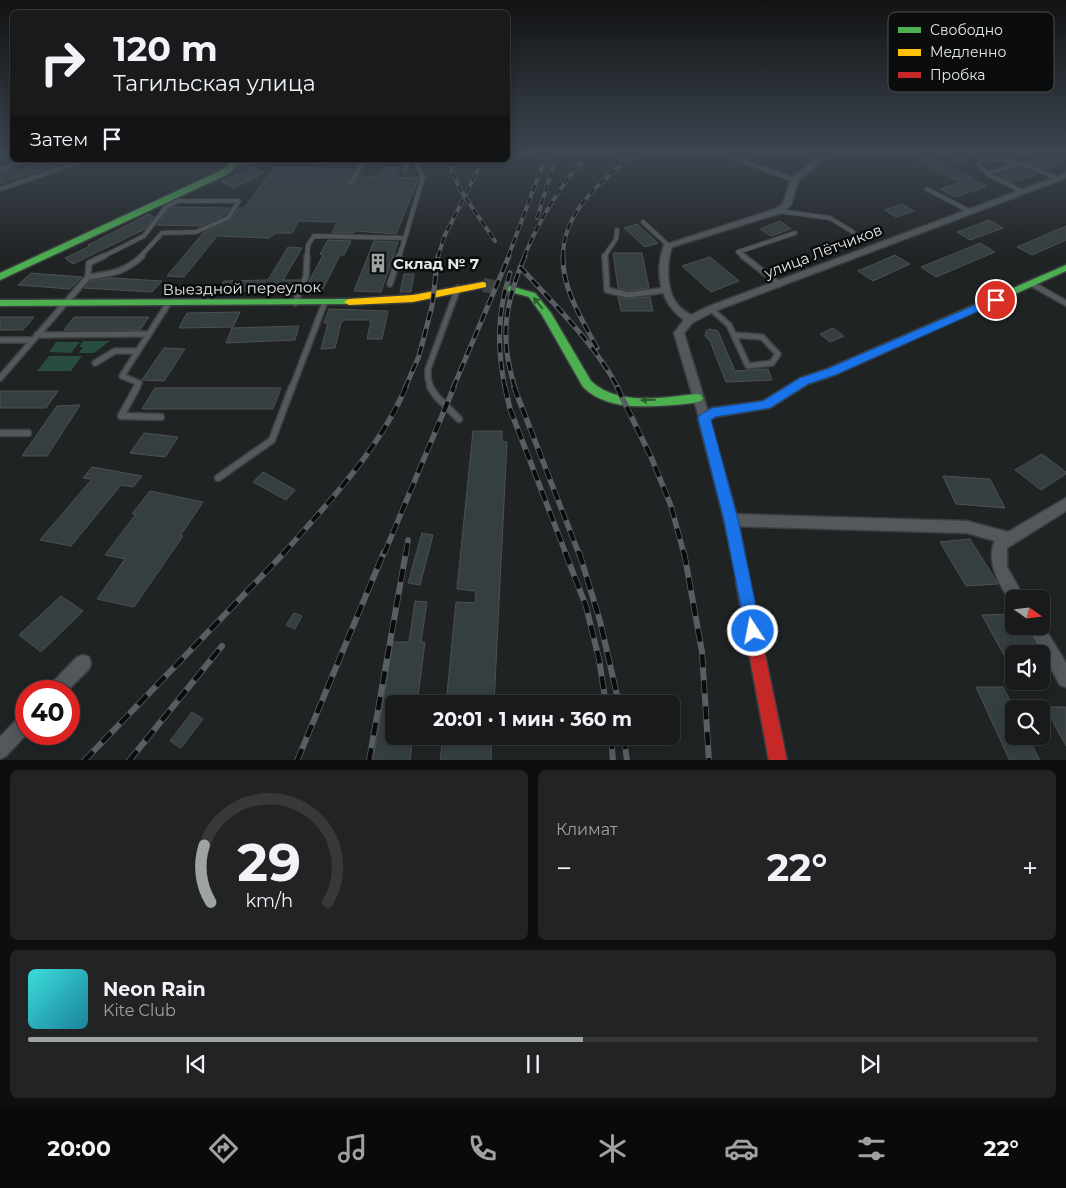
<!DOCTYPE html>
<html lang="ru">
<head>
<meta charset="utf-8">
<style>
	:root { --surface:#181a1b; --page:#212324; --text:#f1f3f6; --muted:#9fa1a3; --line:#36383a; --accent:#a0a3a4 }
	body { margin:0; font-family:Montserrat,sans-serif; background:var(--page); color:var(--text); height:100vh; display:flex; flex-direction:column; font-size:19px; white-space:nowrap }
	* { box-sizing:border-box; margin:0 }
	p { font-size:16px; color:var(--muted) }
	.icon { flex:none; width:28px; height:28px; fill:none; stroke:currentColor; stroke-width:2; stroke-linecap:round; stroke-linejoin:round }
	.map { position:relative; height:760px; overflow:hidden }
	.details { display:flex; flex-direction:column; gap:10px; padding:10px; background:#0d0e0f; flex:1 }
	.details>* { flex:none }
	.banner { position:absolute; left:10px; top:10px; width:500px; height:152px; border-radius:8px; box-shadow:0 2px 12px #0003,0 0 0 1px var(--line); background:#181a1b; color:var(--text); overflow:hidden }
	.needle { width:32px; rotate:104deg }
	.buttons { position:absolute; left:1005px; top:590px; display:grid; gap:10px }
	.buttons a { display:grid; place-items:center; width:45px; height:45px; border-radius:8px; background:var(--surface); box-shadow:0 2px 12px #0003,0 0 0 1px var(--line); font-size:25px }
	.speed { position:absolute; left:15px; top:680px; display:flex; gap:10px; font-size:25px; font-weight:700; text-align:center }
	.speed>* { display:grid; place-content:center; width:65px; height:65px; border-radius:50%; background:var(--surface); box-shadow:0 2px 12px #0003,0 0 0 1px var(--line); line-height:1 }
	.speed .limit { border:8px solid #d22; background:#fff; color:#111 }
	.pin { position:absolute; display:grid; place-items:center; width:42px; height:42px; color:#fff; margin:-21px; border:2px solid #fff; border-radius:50%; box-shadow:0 1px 5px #0007 }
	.me { position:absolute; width:55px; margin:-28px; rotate:349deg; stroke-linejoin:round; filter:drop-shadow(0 0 4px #0008) }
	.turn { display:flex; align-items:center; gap:18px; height:105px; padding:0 20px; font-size:22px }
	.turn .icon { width:65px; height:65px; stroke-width:2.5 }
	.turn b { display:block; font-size:35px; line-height:42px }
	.then { display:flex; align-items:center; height:48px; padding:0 20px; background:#0003; gap:10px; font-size:19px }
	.big { font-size:38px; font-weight:700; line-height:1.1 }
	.details .tile { flex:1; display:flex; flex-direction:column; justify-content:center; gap:8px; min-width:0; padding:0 18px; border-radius:8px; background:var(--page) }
	.details .dial { align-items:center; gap:0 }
	.dial svg { height:130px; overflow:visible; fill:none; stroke:var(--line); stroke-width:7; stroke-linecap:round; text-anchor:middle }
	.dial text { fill:var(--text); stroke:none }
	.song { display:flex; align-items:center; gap:15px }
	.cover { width:60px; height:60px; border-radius:8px; background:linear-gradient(135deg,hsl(180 70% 55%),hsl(190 70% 35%)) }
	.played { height:5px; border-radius:2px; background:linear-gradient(90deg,var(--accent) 55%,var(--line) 55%) }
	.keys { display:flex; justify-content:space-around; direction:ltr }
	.heat { display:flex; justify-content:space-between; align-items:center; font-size:28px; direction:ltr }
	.details .tiles { flex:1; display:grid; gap:10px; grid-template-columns:1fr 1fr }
	.tile:last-child { grid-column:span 2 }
	.trip { position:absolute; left:385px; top:695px; width:295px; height:50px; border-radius:8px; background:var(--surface); box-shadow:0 2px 12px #0003,0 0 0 1px var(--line); font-weight:700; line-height:50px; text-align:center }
	.tabs { display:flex; height:80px; justify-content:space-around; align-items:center; background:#0a0a0b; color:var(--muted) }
	.tabs .icon { width:35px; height:35px }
	.tabs .selected { color:var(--accent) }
	.tabs b { font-size:22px; color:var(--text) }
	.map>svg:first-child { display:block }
	.green { fill:#284c3d }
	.building { fill:#353f3f; stroke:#4e5051 }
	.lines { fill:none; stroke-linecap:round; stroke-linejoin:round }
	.secondary-tunnel { stroke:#3e4142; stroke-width:14; stroke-dasharray:14 8; stroke-linecap:butt }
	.lane-far2-casing { stroke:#3c3f3f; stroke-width:5.5 }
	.lane-far1-casing { stroke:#3c3f3f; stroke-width:8 }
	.lane-casing { stroke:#3c3f3f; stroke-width:9 }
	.street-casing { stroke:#3c3f3f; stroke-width:3 }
	.fast-casing { stroke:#3c3f3f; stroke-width:3 }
	.slow-casing { stroke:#3c3f3f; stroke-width:3 }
	.jam-casing { stroke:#3c3f3f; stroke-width:3 }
	.lane-far2 { stroke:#52585c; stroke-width:4 }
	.lane-far1 { stroke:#52585c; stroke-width:5 }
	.lane { stroke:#52585c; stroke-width:6 }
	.street { fill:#52585c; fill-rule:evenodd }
	.fast { fill:#4caf50; fill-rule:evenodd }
	.slow { fill:#ffc107; fill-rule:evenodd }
	.jam { fill:#c62828; fill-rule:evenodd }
	.rail-far3-casing { stroke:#585e61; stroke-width:4 }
	.rail-far2-casing { stroke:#585e61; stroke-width:5 }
	.rail-far1-casing { stroke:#585e61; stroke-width:5.5 }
	.rail-casing { stroke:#585e61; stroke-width:6 }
	.rail-far3 { stroke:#0b0c0d; stroke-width:2.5; stroke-dasharray:7; stroke-linecap:butt }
	.rail-far2 { stroke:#0b0c0d; stroke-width:3; stroke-dasharray:9; stroke-linecap:butt }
	.rail-far1 { stroke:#0b0c0d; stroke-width:4; stroke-dasharray:11; stroke-linecap:butt }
	.rail { stroke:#0b0c0d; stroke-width:4.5; stroke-dasharray:13; stroke-linecap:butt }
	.oneway { fill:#2c5e2e }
	.route { fill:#1a73e8; stroke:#114b97 }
	.labels { text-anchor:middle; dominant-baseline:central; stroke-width:5; stroke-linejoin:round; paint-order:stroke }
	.street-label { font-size:15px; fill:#e5e8e9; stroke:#0b0c0d }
	.poi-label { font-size:15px; font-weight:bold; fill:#e5e8e9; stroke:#0b0c0d; text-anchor:start }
	.key { fill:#0b0c0d; stroke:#4c4e4f; stroke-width:1 }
	.key-label { font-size:14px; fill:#e5e8e9 }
</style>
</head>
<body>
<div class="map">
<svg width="1066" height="761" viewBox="0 0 1066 761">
	<rect width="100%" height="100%" fill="#202324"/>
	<!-- green -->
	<g class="green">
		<polygon points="83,341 110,341 94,353 79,353 83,347 79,347"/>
		<polygon points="56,342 80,342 71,353 49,352"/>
		<polygon points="49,356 82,356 71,371 37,371"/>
	</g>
	<!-- building -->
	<g class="building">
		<polygon points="625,151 643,151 630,163 616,159"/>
		<polygon points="955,151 983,151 984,153 958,162 944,155"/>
		<polygon points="923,153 987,186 955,197 940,189 960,182 919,161"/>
		<polygon points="1051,156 1064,162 1046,169 1035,165"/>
		<polygon points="46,160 69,161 0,184 0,173 15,168 17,171"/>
		<polygon points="252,167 265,172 234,188 221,182"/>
		<polygon points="275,167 354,169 347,183 351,187 354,185 359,176 380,177 385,167 399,168 395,177 419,178 396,234 356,231 354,233 332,233 337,222 299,221 292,233 276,233 269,238 217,236 184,277 167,276 203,233 230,221 239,208 244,208"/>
		<polygon points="1019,167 1037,174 1013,183 999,175"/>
		<polygon points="902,204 914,211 896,217 884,210"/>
		<polygon points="174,207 230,208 225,215 200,226 157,225 168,210"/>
		<polygon points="149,214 154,217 145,229 73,264 65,258 90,246 88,245"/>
		<polygon points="989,220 1003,228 970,240 957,232"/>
		<polygon points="780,221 791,229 771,236 760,229"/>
		<polygon points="637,224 658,243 645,247 624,228"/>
		<polygon points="1066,226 1066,240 1032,255 1017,247"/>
		<polygon points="328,240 351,241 344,255 340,255 322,291 304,291 323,255 320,254"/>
		<polygon points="374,241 398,242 381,292 354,291"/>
		<polygon points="980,243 995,252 936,277 921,267"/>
		<polygon points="288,247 302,248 283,280 300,280 295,291 218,291 224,281 268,280"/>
		<polygon points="613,253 642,253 649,288 628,291 618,288"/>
		<polygon points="895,255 910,264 873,281 858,271"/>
		<polygon points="710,257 720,265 739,281 711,292 682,266"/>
		<polygon points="31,273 43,274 82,277 70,289 18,285"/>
		<polygon points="404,274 414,274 411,292 400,292"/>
		<polygon points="112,278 162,281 152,292 84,288 90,281"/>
		<polygon points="618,297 628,299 650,297 653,311 621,311"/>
		<polygon points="329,309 388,311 382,339 367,339 371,320 344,320 341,323 335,348 321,349 328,323 324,323"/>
		<polygon points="240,312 233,327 179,328 187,313"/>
		<polygon points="0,317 34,317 23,330 0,330"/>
		<polygon points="74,317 149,317 140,330 64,330"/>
		<polygon points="299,326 295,340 226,343 232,328"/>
		<polygon points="833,328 844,336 830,342 820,334"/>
		<polygon points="709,329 718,331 735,371 768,369 772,380 726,382 710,341 705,336 706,331"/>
		<polygon points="164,348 185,349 164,381 142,380"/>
		<polygon points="155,388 281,388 273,409 142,409"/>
		<polygon points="0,391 58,391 46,408 0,408"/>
		<polygon points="80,405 47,456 22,456 57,406"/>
		<polygon points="473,431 502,431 502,442 507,442 494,704 446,704 456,602 475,603 476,591 457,589"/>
		<polygon points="144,433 178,437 165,457 130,453"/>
		<polygon points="1042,454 1066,472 1066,474 1041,490 1015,470"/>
		<polygon points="92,467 142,476 133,487 121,485 71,546 40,540 92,479 83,478"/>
		<polygon points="263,472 295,490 286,500 253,482"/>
		<polygon points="943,476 990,479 1005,508 956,504"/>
		<polygon points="150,491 203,502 180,536 183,536 134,607 97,599 125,559 105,555 136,514 132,514"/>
		<polygon points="422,533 433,535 420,585 408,583"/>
		<polygon points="970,539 997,582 998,584 966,586 940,542"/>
		<polygon points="61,596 83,611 41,652 19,635"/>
		<polygon points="415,601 427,602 421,642 425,642 417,704 394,704 394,736 413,736 410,761 373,761 393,642 409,642"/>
		<polygon points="294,613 302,616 295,629 286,625"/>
		<polygon points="1014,614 1014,626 1024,626 1040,654 1014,654 1014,673 982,615"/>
		<polygon points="976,687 1003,687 1014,708 1014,736 1028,736 1040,761 1010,761"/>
		<polygon points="1045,707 1066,707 1066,746"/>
		<polygon points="192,712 203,719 181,748 170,741"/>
		<polygon points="443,736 492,736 491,761 440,761"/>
	</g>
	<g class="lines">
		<!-- secondary-tunnel -->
		<polyline class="secondary-tunnel" points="483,285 510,289"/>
		<defs>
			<g id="lane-far2">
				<polyline points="716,151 794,180"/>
				<polyline points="1045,156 1026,165 1057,178"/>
				<polyline points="0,169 28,160"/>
				<polyline points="988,174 1016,164"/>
				<polyline points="351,183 364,160"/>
				<polyline points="0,189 85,160"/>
				<polyline points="927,189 971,212"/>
				<polyline points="1023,192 988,174 978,164 989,158 1026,165"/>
				<polyline points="778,211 830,218 853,232"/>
				<polyline points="643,222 668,245"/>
				<polyline points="405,238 423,177 415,161"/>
				<polyline points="102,257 144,236 166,207 178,201 239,201 228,218 196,232 162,233 140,257"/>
				<polyline points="307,257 308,245 314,236 405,238 399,257"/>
				<polyline points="604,257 616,239 617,230"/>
				<polyline points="744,257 738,252 795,233"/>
			</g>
			<g id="lane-far1">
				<polyline points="605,256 607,290 628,295 666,290"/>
				<polyline points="743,256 779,284"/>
				<polyline points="88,277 89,263 104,256"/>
				<path d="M88 277C110 274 126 272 142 256"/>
				<polyline points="390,284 399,256"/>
				<polyline points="1032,284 1066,303"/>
				<polyline points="295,303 306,276 307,256"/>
				<polyline points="711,309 729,325 748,366 772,363 778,354 762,337 734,335"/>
				<polyline points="37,335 149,334"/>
				<polyline points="0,340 33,340"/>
				<polyline points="95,363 115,351 138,351"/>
				<polyline points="0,378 88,277"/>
				<polyline points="136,388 139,383 122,376 168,304"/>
				<polyline points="292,388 325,302"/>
				<polyline points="431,388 428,378 428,369 458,288"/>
			</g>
			<g id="lane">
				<polyline points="137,387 121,416 161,417"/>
				<polyline points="430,387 437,397 459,419"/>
				<polyline points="0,433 28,433"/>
				<polyline points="218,478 272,440 292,387"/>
			</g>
			<g id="street">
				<path d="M826 151H834L798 181 791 205 781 213 672 247C666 263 666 291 678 305 681 309 686 312 691 315L707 307 1066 173V178L715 311 692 323 684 333 710 418 708 421H700L674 333 684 320C660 303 654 273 664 245L775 209 783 204 791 178Z"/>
				<polygon points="249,160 262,160 231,169 227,167"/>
				<path d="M1066 498V511L1007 548V567L1025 599H1014V605C1001 589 985 562 995 541L967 533 731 526 726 524 724 520 726 516 731 514 967 521 1008 532Z"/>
				<polygon points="1041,622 1066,663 1066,687 1060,685 1027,626 1041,626"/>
				<polygon points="83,655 89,657 91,663 89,669 67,691 48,691 50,685 77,657"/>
				<polygon points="26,713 27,734 6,756 0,759 0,737 20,716"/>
			</g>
			<g id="fast">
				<polygon points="231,160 239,160 234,169 226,175 0,280 0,273 220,171 228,166"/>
				<polygon points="1066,265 1066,271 835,375 808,384 770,408 715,417 710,420 738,520 750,582 748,587 743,589 738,587 724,520 698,418 700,415 712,408 763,401 800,378 827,369"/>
				<path d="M510 286 535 293 551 313 591 381C619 407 663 397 697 394L701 395 703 398 701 401C692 404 683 404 673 405 642 407 607 410 583 387L542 315 529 297 507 291 505 289Z"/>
				<polygon points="349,299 352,300 354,302 352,304 0,306 0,300"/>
			</g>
			<polygon id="slow" points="483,282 486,283 486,287 413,302 349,305 344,302 349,299 413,295"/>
			<polygon id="jam" points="743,575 748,577 750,582 787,761 769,761 736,582 738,577"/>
		</defs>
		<!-- lane-far2 casing -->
		<use href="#lane-far2" class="lane-far2-casing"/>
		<!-- lane-far1 casing -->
		<use href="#lane-far1" class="lane-far1-casing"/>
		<!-- lane casing -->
		<use href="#lane" class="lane-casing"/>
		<!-- street casing -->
		<use href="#street" class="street-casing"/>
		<!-- fast casing -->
		<use href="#fast" class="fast-casing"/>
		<!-- slow casing -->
		<use href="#slow" class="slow-casing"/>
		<!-- jam casing -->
		<use href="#jam" class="jam-casing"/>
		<!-- lane-far2 -->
		<use href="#lane-far2" class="lane-far2"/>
		<!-- lane-far1 -->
		<use href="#lane-far1" class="lane-far1"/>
		<!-- lane -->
		<use href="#lane" class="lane"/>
		<!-- street -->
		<use href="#street" class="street"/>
		<!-- fast -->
		<use href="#fast" class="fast"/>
		<!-- slow -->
		<use href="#slow" class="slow"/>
		<!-- jam -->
		<use href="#jam" class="jam"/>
		<defs>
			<g id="rail-far3">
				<polyline points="447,160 461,191 495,241"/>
				<polyline points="400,177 410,160"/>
				<polyline points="537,218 558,151"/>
				<polyline points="438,257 444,237 483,160"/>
				<polyline points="508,257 548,151"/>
				<path d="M524 257C540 217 562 183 591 151"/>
				<path d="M563 257C563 215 595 186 625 162"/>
			</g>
			<g id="rail-far2">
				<path d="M563 256C562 289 582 319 597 348"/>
				<path d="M520 267C553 303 596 345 618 388"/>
				<polyline points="405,388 419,356 432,306 438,256"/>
				<polyline points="453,388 509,256"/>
				<path d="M505 388C497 348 497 313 510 273"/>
				<path d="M515 388C499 338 505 303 525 256"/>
			</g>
			<g id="rail-far1">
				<polyline points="505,387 510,409 566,554"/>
				<polyline points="514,387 579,554"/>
				<polyline points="617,387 652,459 671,506 684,554"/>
				<path d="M283 554C328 503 379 450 406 387"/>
				<polyline points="384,554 454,387"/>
				<polyline points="406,554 408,540"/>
			</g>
			<g id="rail">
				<polyline points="565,552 586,606 599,659 606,704"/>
				<polyline points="579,552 600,621 619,704"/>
				<polyline points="684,552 702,652 709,761"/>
				<polyline points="611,736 613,761"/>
				<polyline points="624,736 627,761"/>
				<polyline points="84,761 285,552"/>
				<polyline points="129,761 222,646"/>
				<polyline points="297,761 384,552"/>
				<polyline points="369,761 406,552"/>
			</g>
		</defs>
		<!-- rail-far3 casing -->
		<use href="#rail-far3" class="rail-far3-casing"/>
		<!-- rail-far2 casing -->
		<use href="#rail-far2" class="rail-far2-casing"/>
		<!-- rail-far1 casing -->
		<use href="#rail-far1" class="rail-far1-casing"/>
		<!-- rail casing -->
		<use href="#rail" class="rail-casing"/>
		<!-- rail-far3 -->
		<use href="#rail-far3" class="rail-far3"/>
		<!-- rail-far2 -->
		<use href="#rail-far2" class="rail-far2"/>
		<!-- rail-far1 -->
		<use href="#rail-far1" class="rail-far1"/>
		<!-- rail -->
		<use href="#rail" class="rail"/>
	</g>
	<!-- one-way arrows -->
	<defs><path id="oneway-solid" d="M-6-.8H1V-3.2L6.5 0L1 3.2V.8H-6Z" transform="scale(1.25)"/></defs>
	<g class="oneway">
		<use href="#oneway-solid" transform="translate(538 303) rotate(-129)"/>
		<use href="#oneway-solid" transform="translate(648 400) rotate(178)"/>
	</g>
	<!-- sky -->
	<linearGradient id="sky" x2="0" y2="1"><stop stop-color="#121314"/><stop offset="0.59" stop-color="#3c4550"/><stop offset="1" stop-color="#3c4550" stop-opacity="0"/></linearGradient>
	<rect width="1066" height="258" fill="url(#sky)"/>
	<!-- route -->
	<polygon class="route" points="996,296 1001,300 999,302 835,375 808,384 770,408 715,417 711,420 738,520 761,631 758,637 753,639 747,637 724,520 698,418 700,415 712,408 763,401 800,378 827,369"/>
	<!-- icons -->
	<defs>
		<symbol id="building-bare" viewBox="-9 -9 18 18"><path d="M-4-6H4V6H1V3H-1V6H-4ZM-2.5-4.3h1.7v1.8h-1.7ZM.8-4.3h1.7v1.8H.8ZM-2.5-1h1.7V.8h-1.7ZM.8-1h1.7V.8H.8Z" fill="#a0a3a4" stroke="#0b0c0d" stroke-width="2.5" paint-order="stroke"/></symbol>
	</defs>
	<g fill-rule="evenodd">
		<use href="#building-bare" x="364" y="249" width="28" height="28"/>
	</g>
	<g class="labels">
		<!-- street labels -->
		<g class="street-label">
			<text transform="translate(823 251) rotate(-21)">улица Лётчиков</text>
			<text transform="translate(242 288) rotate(-1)">Выездной переулок</text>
		</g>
		<!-- poi labels -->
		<g class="poi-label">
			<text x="393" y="263">Склад № 7</text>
		</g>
	</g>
	<!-- legend -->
	<rect x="888" y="12" width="166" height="80" rx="8" class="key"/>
	<rect x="898" y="27" width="23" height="6" fill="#4caf50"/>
	<rect x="898" y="49" width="23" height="7" fill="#ffc107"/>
	<rect x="898" y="72" width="23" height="6" fill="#c62828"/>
	<g class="key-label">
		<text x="930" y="35">Свободно</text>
		<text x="930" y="57">Медленно</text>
		<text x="930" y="80">Пробка</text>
	</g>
</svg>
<div class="buttons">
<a><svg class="needle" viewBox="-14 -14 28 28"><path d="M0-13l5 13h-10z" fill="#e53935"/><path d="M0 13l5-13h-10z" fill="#9fa1a3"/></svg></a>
<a><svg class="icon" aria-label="sound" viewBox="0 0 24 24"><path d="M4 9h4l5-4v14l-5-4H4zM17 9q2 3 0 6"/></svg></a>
<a><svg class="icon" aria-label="search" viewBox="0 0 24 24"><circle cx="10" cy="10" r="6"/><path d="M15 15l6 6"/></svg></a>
</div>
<div class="speed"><div class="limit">40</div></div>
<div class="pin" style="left:996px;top:300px;background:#d93025"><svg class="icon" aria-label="arrive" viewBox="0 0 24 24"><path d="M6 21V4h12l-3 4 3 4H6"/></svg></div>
<svg class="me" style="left:753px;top:631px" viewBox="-20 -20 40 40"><circle r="17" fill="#1a73e8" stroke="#fff" stroke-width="3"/><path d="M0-11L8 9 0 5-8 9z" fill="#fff"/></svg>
<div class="trip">20:01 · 1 мин · 360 m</div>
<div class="banner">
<div class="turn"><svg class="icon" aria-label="right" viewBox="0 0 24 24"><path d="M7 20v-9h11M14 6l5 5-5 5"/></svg><div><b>120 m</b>Тагильская улица</div></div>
<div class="then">Затем<svg class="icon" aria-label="arrive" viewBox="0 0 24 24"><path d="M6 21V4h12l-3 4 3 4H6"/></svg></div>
</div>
</div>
<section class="details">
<div class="tiles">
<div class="tile dial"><svg viewBox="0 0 100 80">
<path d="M14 69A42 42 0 1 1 86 69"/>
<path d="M14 69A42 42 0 0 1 10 34" stroke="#a0a3a4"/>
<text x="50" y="56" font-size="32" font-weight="700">29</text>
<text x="50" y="72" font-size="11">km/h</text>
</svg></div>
<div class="tile"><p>Климат</p>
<div class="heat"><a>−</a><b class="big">22°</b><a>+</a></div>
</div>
<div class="tile">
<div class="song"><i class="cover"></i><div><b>Neon Rain</b><p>Kite Club</p></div></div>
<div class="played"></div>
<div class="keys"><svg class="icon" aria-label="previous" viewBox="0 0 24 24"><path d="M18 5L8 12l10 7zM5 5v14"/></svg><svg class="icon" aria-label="pause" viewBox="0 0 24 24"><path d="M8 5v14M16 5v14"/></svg><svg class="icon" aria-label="next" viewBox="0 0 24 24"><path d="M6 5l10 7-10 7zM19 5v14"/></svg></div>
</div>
</div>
</section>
<nav class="tabs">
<b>20:00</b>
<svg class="icon selected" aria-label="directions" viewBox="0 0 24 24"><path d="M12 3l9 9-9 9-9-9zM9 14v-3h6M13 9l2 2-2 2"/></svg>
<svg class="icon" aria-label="music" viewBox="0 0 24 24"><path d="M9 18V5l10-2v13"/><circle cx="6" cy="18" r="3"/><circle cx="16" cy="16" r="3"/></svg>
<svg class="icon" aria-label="phone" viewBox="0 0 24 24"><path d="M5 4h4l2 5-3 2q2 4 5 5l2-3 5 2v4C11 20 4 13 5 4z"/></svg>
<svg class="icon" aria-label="climate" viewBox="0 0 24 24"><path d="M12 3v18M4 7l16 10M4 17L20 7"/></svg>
<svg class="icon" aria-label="car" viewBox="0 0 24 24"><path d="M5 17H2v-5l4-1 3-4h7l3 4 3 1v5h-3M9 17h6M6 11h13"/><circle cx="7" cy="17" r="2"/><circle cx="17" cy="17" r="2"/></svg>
<svg class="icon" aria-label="filters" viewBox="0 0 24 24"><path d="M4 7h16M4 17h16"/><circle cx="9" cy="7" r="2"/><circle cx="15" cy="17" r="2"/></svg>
<b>22°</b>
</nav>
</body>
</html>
